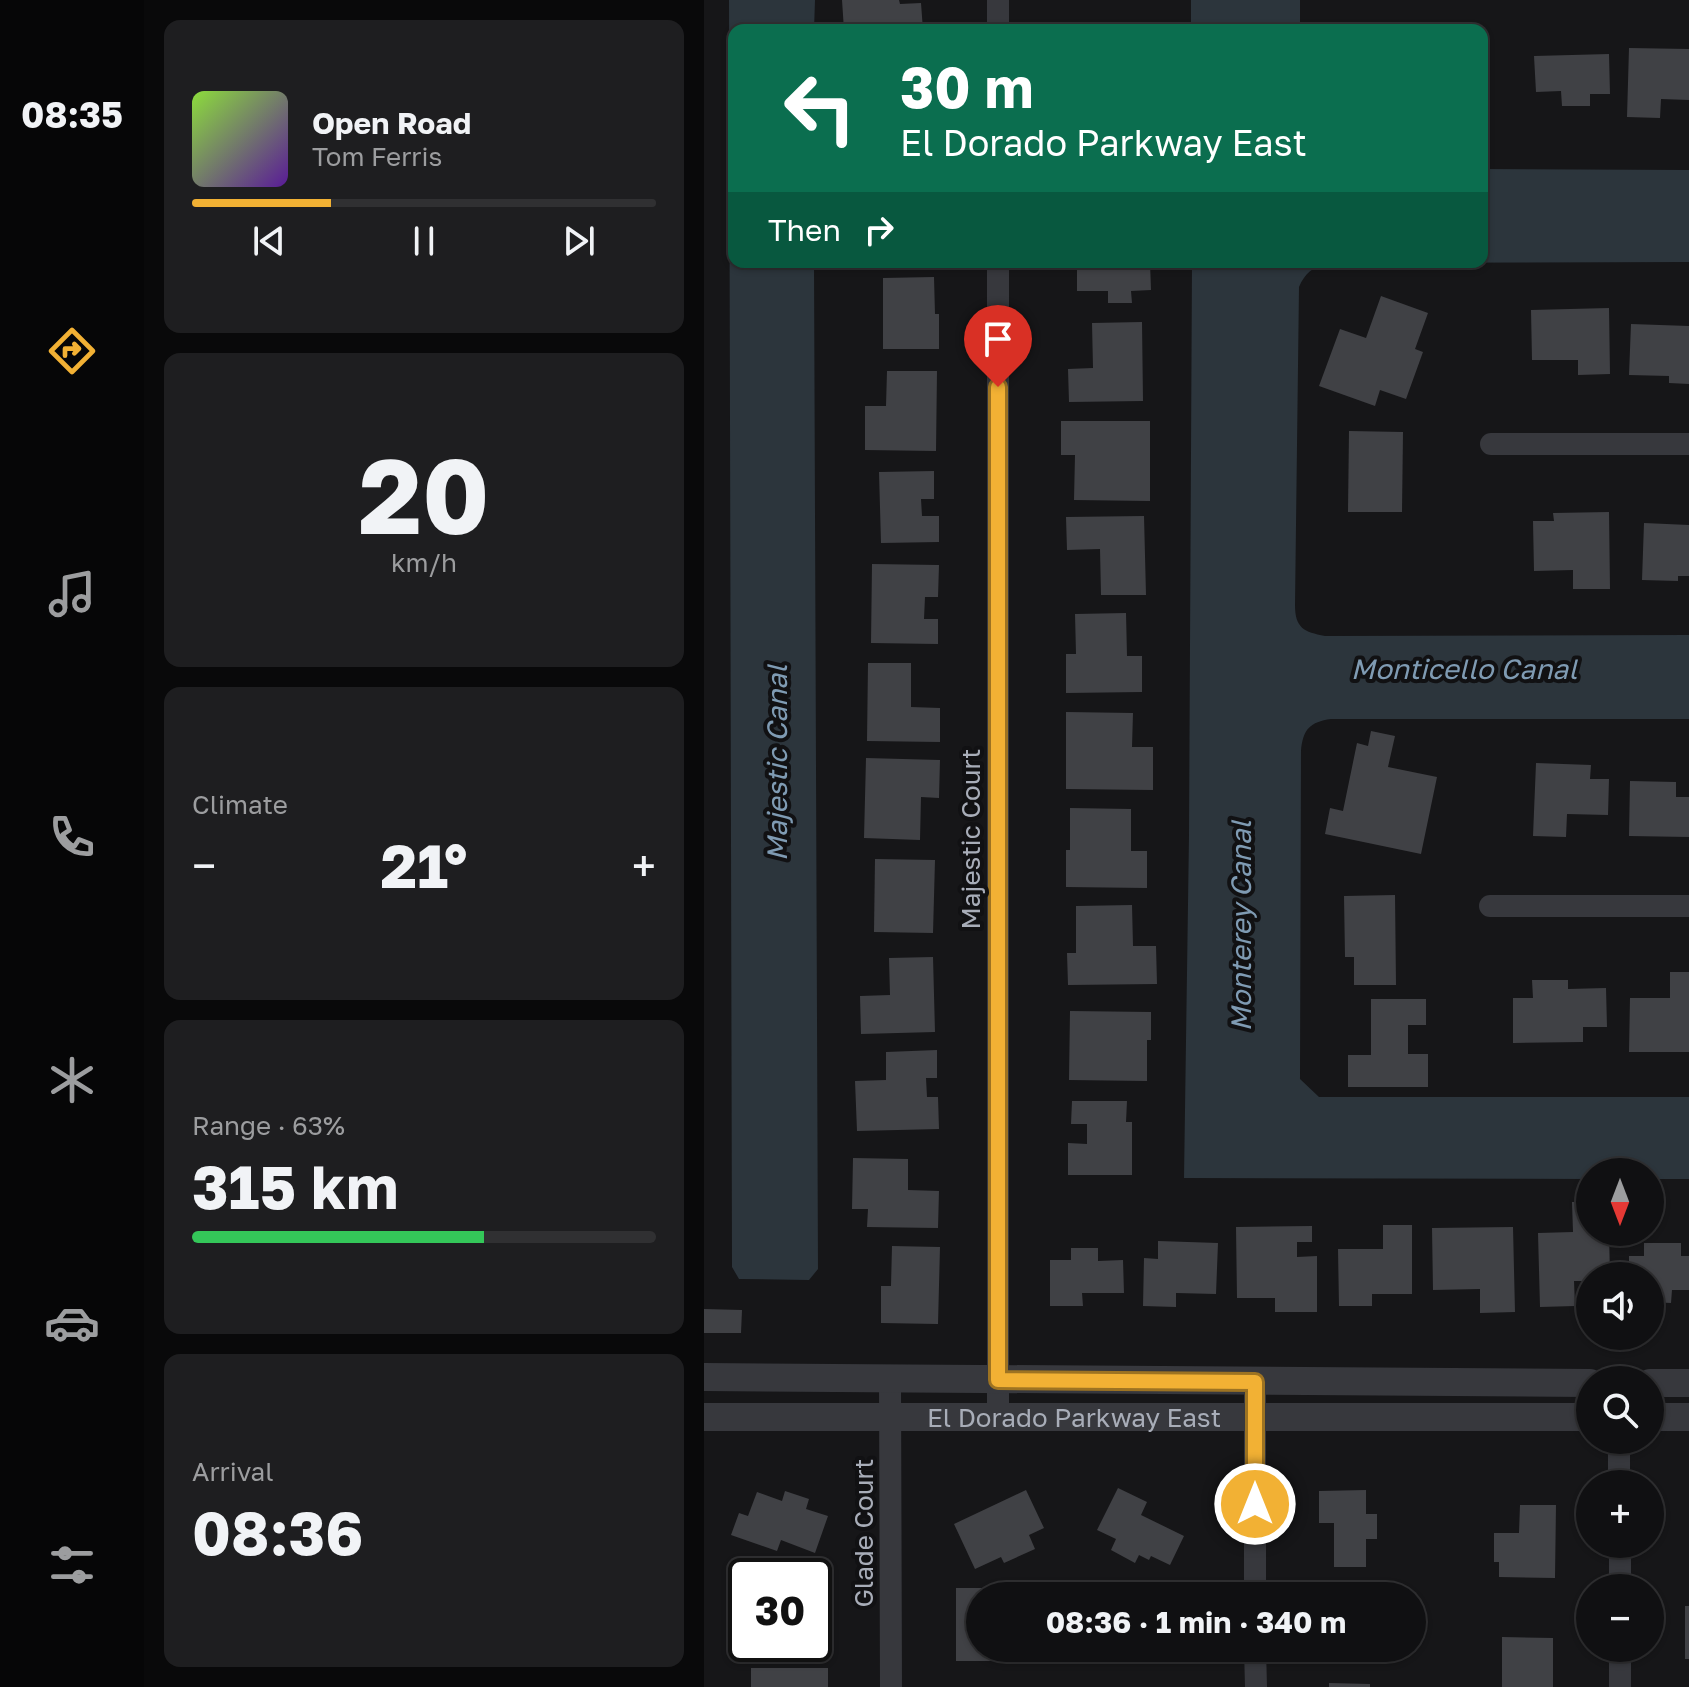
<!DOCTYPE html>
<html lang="en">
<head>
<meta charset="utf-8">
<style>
	:root { --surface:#101012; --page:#1e1e20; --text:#f1f3f6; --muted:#9c9d9f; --line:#303032; --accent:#f2b134 }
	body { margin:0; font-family:"Golos Text",sans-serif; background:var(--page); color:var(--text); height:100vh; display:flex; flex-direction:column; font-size:30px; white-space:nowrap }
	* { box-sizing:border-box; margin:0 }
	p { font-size:26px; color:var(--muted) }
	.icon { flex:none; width:44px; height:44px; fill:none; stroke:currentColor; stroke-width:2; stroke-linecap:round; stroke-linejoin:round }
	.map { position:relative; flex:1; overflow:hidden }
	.sheet { display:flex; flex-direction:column; gap:20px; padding:20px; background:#09090a; width:560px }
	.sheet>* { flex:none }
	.top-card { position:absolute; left:24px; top:24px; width:760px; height:244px; border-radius:16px; box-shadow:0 2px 6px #0004,0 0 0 2px var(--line); background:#0b6e4f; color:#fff; overflow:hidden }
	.needle { width:52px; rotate:180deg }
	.controls { position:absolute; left:872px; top:1158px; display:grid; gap:16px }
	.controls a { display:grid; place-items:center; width:88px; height:88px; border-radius:50%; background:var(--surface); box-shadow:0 2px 6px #0004,0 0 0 2px var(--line); font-size:40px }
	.speed { position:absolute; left:24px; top:1558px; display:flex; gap:16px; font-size:40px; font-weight:700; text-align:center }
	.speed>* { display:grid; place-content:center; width:104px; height:104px; border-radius:50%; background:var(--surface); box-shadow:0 2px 6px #0004,0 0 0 2px var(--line); line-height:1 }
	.speed .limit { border:4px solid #111; border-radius:12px; background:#fff; color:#111 }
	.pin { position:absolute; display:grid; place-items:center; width:68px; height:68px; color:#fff; margin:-82px -34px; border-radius:50% 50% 50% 0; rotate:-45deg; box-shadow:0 0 8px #0007 }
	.pin .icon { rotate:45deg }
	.me { position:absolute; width:88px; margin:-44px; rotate:0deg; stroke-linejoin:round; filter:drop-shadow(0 0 6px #0008) }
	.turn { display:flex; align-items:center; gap:28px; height:168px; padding:0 40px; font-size:36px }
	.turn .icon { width:104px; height:104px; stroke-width:2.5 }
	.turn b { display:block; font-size:56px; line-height:68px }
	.then { display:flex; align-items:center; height:76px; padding:0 40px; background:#0003; gap:16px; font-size:30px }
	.big { font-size:60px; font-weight:700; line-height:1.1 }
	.sheet .card { flex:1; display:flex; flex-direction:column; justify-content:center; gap:12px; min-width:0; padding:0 28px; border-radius:16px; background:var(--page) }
	.sheet .dial { align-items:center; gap:0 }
	.dial b { font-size:104px; line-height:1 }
	.song { display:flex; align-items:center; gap:24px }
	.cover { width:96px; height:96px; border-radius:12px; background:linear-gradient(135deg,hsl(90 70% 55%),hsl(270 70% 35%)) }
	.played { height:8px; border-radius:4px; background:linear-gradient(90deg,var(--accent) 30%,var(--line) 30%) }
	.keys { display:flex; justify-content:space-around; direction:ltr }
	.heat { display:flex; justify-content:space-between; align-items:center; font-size:44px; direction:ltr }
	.charge { height:12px; border-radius:6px; background:linear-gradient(90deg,#34c759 63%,var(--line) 0) }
	.trip { position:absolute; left:262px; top:1582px; width:460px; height:80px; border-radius:40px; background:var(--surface); box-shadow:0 2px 6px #0004,0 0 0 2px var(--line); font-weight:700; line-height:80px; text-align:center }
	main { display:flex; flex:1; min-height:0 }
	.dock { display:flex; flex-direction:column; width:144px; justify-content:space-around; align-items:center; background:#060607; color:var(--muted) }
	.dock .icon { width:56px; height:56px }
	.dock .selected { color:var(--accent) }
	.dock b { font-size:36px; color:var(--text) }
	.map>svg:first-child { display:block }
	.water { fill:#2c353c }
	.building { fill:#404145 }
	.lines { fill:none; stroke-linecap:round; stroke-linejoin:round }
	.minor { stroke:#37383d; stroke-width:22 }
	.tertiary { stroke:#37383d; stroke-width:28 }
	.route-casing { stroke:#9d7322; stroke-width:20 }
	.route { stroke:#f2b134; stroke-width:14 }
	.labels { text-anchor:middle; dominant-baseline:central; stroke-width:8; stroke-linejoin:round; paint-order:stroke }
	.street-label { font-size:26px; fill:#a8adb8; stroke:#111113 }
	.water-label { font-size:28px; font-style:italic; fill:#7f9bb3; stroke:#111113 }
</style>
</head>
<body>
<main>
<nav class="dock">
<b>08:35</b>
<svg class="icon selected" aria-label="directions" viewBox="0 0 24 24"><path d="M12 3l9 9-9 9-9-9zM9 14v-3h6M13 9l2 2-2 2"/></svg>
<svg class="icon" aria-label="music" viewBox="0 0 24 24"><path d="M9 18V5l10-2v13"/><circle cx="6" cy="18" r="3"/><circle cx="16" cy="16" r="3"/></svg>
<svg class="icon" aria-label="phone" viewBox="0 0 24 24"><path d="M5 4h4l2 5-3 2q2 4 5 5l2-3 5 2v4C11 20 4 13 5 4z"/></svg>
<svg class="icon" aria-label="climate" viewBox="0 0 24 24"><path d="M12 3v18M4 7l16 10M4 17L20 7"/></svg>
<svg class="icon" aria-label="car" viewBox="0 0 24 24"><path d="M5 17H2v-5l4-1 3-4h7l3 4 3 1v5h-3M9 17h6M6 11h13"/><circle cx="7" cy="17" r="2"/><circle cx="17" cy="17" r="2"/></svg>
<svg class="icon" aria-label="filters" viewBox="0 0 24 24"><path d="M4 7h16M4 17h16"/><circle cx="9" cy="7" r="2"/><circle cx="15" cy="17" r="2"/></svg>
</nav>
<section class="sheet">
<div class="card">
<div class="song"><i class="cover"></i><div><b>Open Road</b><p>Tom Ferris</p></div></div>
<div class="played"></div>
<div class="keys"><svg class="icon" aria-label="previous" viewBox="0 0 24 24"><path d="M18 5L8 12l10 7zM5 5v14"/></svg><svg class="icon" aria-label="pause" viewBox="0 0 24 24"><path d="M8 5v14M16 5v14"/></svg><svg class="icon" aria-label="next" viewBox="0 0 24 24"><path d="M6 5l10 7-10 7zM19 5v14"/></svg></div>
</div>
<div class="card dial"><b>20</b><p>km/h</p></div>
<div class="card"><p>Climate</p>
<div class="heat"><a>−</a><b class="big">21°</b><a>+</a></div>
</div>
<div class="card"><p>Range · 63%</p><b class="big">315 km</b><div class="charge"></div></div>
<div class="card"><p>Arrival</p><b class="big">08:36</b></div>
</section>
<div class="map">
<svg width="985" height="1687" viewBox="0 0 985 1687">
	<rect width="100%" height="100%" fill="#161618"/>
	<!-- water -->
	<g class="water">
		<polygon points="25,0 111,0 110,30 30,30 30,262 110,262 114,1269 105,1280 35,1279 28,1267"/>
		<rect x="487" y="0" width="109" height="30"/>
		<path d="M778 169 985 170V262L623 263C609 267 601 273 595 287L591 605C591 628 600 632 621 636L985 635V719H627C606 722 599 729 597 751L596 1079 615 1097H985V1179H946V1172H886V1179L480 1178 485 835 488 262H778Z"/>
	</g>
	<!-- building -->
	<g class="building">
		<polygon points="138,0 195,0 196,4 217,3 219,30 140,30"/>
		<polygon points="925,48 985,49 985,100 957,99 956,118 923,117"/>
		<polygon points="905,54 906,94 886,94 886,106 858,106 857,91 832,92 830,56"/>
		<polygon points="373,262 446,262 447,290 427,291 428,303 404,303 404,291 373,291"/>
		<polygon points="230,277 231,314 235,314 235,349 179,349 179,278"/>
		<polygon points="677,296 724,313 711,349 719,352 702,399 676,390 671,406 615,386 636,329 662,338"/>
		<polygon points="905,308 906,374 874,375 874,360 828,360 827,310"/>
		<polygon points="438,322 439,401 365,402 364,369 389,368 388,323"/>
		<polygon points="927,324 985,326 985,384 965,383 965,376 925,375"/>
		<polygon points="183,371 233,371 232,451 161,450 161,406 182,406"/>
		<polygon points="357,421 446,421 446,501 370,500 371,455 357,455"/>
		<polygon points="645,431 699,432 698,512 644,512"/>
		<polygon points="230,471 230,499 217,499 218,516 235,516 235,542 177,543 175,472"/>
		<polygon points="905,512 906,589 869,589 869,570 830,571 829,521 850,521 849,513"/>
		<polygon points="440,516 442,595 397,595 396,549 363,550 362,517"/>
		<polygon points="940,523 985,525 985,576 974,576 974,581 938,580"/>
		<polygon points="168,564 235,565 234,597 221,597 220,619 234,619 234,644 167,643"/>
		<polygon points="422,613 423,656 438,656 438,692 362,693 362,654 372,654 371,614"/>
		<polygon points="164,663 207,663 207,707 236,708 236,742 163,741"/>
		<polygon points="362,712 429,713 428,747 449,747 449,790 362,789"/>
		<polygon points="667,731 691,736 684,767 733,777 717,854 621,834 626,808 639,811 653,743 664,746"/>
		<polygon points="162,758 236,760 235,798 217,797 216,840 160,838"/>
		<polygon points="832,763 887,765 886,779 905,779 904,815 863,814 862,837 829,836"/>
		<polygon points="926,781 972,782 972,797 985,797 985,837 925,836"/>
		<polygon points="366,808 427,809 427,851 443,851 443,888 362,887 362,850 366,850"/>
		<polygon points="171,859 231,860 229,933 170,932"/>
		<polygon points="691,895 692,985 650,985 650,957 641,957 640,896"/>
		<polygon points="428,905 429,946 452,946 453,984 364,985 363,953 372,953 372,906"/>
		<polygon points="229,957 231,1032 157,1034 156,996 186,995 185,958"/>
		<polygon points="966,972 985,972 985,1052 925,1052 926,998 966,998"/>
		<polygon points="828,980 864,980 864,989 902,988 903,1027 879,1027 879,1042 809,1043 809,998 829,998"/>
		<polygon points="667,999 722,999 722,1025 704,1025 704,1054 724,1054 724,1087 644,1087 644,1055 667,1055"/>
		<polygon points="366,1011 447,1012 447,1040 443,1040 443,1081 365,1080"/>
		<polygon points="233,1050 233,1078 222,1078 223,1097 234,1097 235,1129 153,1131 151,1081 182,1080 182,1052"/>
		<polygon points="368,1101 423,1101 422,1122 428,1122 428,1175 364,1175 364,1143 383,1144 383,1124 367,1124"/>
		<polygon points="149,1158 204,1159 204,1190 235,1191 234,1228 163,1227 164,1209 148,1209"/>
		<polygon points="868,1202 886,1202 886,1232 905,1232 906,1276 886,1276 886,1281 870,1281 871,1306 836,1307 834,1233 869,1232"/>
		<polygon points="679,1225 708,1225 708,1294 668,1294 668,1306 635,1306 634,1249 679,1249"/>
		<polygon points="608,1226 608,1242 593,1242 593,1257 613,1256 613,1312 571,1312 571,1298 533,1298 532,1227"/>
		<polygon points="809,1227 811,1312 776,1313 776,1289 729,1290 728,1228"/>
		<polygon points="454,1241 514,1243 512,1294 472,1293 472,1307 439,1306 440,1258 454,1259"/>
		<polygon points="940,1243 977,1243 977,1256 985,1256 985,1290 968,1290 967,1303 946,1302 946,1276 925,1276 925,1256 940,1256"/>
		<polygon points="188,1246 236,1247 234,1324 177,1323 177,1286 187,1286"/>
		<polygon points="367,1248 394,1248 394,1261 419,1260 420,1293 378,1293 379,1306 346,1306 346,1260 367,1260"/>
		<polygon points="0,1309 38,1310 37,1333 0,1333"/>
		<polygon points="414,1488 443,1502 437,1515 480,1536 466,1565 447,1556 445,1560 435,1555 431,1563 407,1550 412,1539 393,1530"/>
		<polygon points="322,1490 340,1528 325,1535 331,1549 300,1563 297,1557 271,1569 250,1524"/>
		<polygon points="662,1490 662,1514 673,1514 673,1539 662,1539 662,1567 630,1567 630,1523 615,1523 615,1491"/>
		<polygon points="81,1491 105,1499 102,1509 124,1516 111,1553 77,1540 73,1551 27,1535 35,1513 44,1516 53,1492 78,1501"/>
		<polygon points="816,1505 852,1505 851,1578 795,1577 795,1562 790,1562 790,1533 815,1533"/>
		<polygon points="80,1572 117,1572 117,1649 74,1649 74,1644 110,1644 110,1576 80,1576"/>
		<polygon points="252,1588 298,1588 298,1592 321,1592 321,1596 276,1596 276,1648 310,1648 310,1661 252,1661"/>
		<rect x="433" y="1588" width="54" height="8"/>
		<polygon points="620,1590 665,1591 665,1596 620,1596"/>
		<rect x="981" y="1606" width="4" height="53"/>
		<polygon points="798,1637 849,1638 849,1687 798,1687"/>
		<rect x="420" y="1648" width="49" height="15"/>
		<polygon points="617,1648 650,1648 650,1661 617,1660"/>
		<rect x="47" y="1668" width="77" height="19"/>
		<polygon points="625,1683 666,1684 666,1687 625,1687"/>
	</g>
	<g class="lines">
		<!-- minor -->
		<g class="minor">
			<polyline points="294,1 294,30"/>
			<polyline points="294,262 294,1416"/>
			<polyline points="787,444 985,444"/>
			<polyline points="786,906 985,906"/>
			<polyline points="186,1379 187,1687"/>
			<polyline points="551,1382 551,1596"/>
			<polyline points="915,1440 915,1484"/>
			<polyline points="916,1544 916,1588"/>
			<polyline points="551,1648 552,1687"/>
			<polyline points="916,1648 916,1687"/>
		</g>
		<!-- tertiary -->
		<g class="tertiary">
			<polyline points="0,1377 886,1383"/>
			<polyline points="946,1383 985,1383"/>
			<path id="s1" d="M0 1417H886"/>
			<polyline points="946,1417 985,1417"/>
		</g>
	</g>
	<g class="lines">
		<defs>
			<polyline id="route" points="294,387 294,1380 551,1382 551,1504"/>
		</defs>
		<!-- route casing -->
		<use href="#route" class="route-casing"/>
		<!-- route -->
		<use href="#route" class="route"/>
	</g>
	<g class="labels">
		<!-- street labels -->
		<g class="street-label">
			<text transform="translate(266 839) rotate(-90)">Majestic Court</text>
			<text stroke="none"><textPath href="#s1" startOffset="370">El Dorado Parkway East</textPath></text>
			<text transform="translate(159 1533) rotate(-90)">Glade Court</text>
		</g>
		<!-- water labels -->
		<g class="water-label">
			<text x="760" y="668">Monticello Canal</text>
			<text transform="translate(72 763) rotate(-90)">Majestic Canal</text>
			<text transform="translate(536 926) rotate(-90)">Monterey Canal</text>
		</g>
	</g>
</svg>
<div class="controls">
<a><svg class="needle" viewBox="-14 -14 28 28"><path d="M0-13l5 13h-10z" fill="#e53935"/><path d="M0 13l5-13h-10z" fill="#9c9d9f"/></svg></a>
<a><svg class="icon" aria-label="sound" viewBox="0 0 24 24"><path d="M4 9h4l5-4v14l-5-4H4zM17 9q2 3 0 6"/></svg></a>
<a><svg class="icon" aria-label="search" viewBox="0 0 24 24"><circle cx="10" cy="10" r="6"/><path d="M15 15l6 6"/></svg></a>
<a>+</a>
<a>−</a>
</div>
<div class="speed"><div class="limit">30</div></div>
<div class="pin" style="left:294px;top:387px;background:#d93025"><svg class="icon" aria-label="arrive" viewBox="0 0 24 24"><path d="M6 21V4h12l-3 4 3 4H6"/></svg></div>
<svg class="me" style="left:551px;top:1504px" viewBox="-20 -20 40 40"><circle r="17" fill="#f2b134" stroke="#fff" stroke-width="3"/><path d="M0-11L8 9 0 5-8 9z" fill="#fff"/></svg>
<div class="trip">08:36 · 1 min · 340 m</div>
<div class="top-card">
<div class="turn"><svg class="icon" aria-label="left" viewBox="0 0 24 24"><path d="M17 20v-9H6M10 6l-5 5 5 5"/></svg><div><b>30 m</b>El Dorado Parkway East</div></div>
<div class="then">Then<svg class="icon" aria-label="right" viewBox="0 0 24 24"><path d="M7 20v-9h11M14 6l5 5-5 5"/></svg></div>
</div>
</div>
</main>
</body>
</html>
